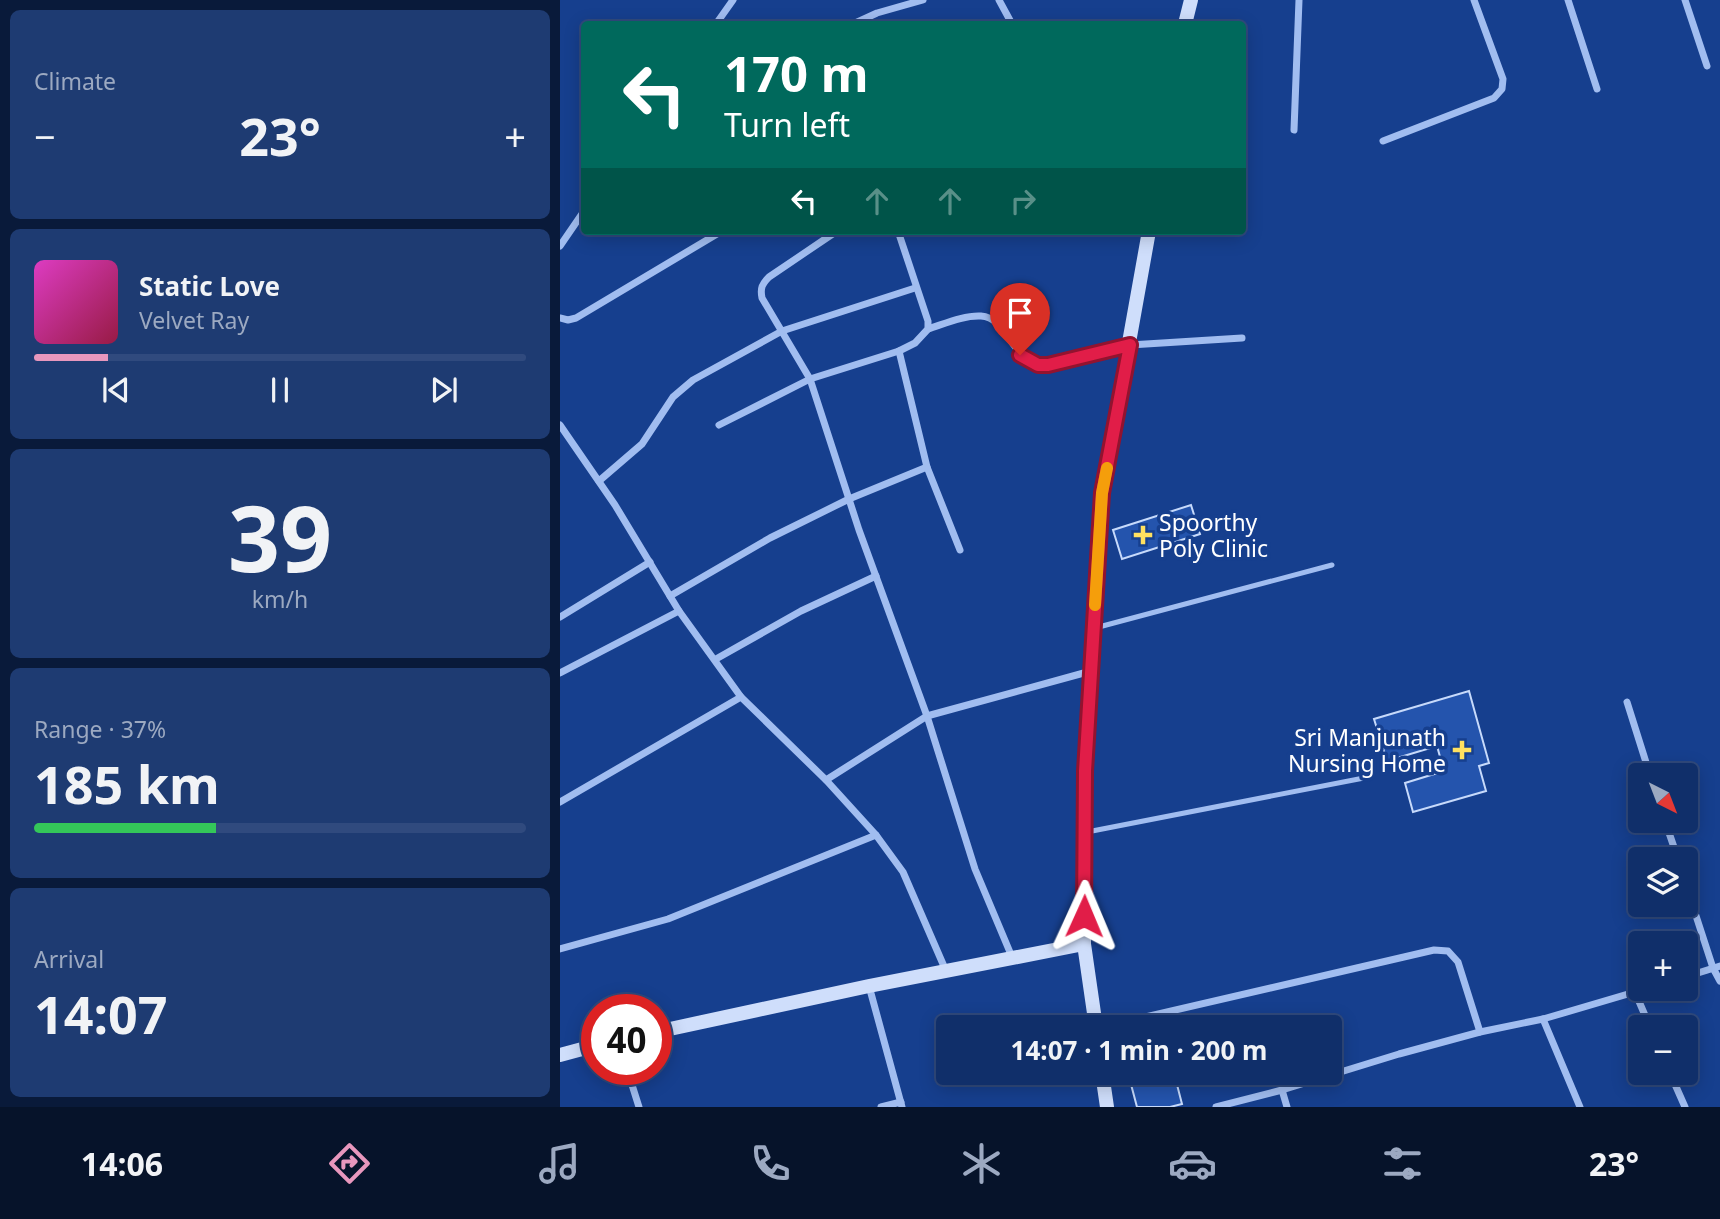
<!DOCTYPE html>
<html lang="en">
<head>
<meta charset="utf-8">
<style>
	:root { --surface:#102f6a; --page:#1e3b72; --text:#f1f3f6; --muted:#9ca9c1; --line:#304a7e; --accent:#e797bd }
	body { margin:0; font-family:"Noto Sans",sans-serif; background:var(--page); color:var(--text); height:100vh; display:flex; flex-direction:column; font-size:26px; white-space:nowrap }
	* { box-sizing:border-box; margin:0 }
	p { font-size:23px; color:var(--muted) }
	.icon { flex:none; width:38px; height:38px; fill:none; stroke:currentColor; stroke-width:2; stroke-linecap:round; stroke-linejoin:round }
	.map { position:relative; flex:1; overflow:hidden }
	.drawer { display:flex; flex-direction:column; gap:10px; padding:10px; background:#091a3a; width:560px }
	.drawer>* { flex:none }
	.hud { position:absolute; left:21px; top:21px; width:665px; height:214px; border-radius:7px; box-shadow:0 4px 18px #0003,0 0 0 2px var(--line); background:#00695c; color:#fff; overflow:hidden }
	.needle { width:46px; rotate:138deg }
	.fabs { position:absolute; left:1068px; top:763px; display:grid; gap:14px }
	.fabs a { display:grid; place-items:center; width:70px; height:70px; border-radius:7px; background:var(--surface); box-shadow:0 4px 18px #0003,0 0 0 2px var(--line); font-size:35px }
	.speed { position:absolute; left:21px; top:994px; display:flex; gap:14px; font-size:35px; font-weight:700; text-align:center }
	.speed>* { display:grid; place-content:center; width:91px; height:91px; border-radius:50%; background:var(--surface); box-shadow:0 4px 18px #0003,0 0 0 2px var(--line); line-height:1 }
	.speed .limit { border:10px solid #d22; background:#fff; color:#111 }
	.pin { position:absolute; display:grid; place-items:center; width:60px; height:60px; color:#fff; margin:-72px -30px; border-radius:50% 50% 50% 0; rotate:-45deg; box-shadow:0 0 7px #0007 }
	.pin .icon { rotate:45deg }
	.me { position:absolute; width:77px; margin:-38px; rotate:1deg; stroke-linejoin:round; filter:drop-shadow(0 0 5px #0008) }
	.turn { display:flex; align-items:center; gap:24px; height:147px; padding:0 28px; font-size:32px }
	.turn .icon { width:91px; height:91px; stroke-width:2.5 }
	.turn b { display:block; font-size:49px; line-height:60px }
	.lanes { display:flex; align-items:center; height:66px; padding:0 28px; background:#0003; justify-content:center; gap:35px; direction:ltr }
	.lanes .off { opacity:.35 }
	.big { font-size:52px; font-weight:700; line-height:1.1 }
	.drawer .tile { flex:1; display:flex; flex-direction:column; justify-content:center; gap:10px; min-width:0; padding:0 24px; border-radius:10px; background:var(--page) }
	.drawer .dial { align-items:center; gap:0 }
	.dial b { font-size:91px; line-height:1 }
	.song { display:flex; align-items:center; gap:21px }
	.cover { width:84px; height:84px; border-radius:10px; background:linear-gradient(135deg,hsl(310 70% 55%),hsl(340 70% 35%)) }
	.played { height:7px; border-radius:4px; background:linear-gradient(90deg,var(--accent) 15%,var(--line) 15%) }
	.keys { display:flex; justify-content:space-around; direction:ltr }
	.heat { display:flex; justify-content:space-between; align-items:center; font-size:38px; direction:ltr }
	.charge { height:10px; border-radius:5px; background:linear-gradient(90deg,#34c759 37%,var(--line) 0) }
	.trip { position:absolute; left:376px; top:1015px; width:406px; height:70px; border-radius:7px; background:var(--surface); box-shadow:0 4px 18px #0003,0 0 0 2px var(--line); font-weight:700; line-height:70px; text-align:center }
	.tabs { display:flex; height:112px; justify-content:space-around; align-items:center; background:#06132a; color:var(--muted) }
	.tabs .icon { width:49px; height:49px }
	.tabs .selected { color:var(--accent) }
	.tabs b { font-size:32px; color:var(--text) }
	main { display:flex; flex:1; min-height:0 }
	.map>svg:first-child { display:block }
	.building { fill:#2454ad; stroke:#c7dafb; stroke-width:2 }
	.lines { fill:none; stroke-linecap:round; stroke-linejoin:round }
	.lane { stroke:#a1bdf0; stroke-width:5 }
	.street { stroke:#a1bdf0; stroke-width:7 }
	.secondary { stroke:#cfdefb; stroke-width:14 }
	.route-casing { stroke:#92132f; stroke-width:18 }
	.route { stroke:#e11d48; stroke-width:12 }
	.slow { stroke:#f59e0b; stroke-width:12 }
	.poi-dot { fill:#ffe060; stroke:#163f8e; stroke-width:2.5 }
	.labels { text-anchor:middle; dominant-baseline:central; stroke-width:7; stroke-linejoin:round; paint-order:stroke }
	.poi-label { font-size:23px; fill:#fff; stroke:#163f8e; text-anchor:start }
</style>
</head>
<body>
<main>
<section class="drawer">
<div class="tile"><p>Climate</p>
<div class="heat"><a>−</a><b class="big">23°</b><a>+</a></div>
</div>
<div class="tile">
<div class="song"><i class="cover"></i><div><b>Static Love</b><p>Velvet Ray</p></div></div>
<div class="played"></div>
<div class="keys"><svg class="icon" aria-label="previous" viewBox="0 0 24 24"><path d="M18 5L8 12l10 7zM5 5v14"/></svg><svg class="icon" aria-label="pause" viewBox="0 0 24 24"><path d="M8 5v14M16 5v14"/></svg><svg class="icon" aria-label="next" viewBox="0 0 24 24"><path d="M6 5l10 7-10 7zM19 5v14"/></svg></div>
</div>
<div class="tile dial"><b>39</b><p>km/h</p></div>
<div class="tile"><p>Range · 37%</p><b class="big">185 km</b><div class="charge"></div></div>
<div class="tile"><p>Arrival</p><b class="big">14:07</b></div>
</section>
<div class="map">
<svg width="1160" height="1107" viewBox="0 0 1160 1107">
	<rect width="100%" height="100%" fill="#163f8e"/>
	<!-- building -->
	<g class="building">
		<polygon points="631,505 640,534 562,559 553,530"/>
		<polygon points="909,691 929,763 919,766 926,791 853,812 845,783 884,771 877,746 827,761 814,719"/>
		<polygon points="568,1073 614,1073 622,1104 610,1107 577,1107"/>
	</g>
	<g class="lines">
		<!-- lane -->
		<g class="lane">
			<polyline points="535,628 772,565"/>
			<polyline points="527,832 809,777"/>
		</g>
		<!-- street -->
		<g class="street">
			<polyline points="439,0 452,24"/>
			<polyline points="1008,0 1037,89"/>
			<polyline points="1125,0 1147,66"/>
			<polyline points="156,24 173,0"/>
			<polyline points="293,24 317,13 363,0"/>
			<polyline points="734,130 739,0"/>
			<polyline points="823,141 934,98 942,89 943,79 914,0"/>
			<path d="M277 231 209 277C202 284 200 288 202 298L250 379 299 530 367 716 415 869 452 957"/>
			<polyline points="0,246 24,211"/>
			<polyline points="0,318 8,320 16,318 162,231"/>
			<path d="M368 329C384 324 404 315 421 316 450 318 450 366 489 365L570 345 682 338"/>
			<polyline points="339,351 367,467 400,550"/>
			<polyline points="0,425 55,505 119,611 181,697 266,780 316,835 343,872 386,971"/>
			<polyline points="159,425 250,379 339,351 355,343 368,329 368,321 338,231"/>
			<polyline points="39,481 82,444 113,397 133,380 222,331 355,288"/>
			<polyline points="110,596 210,538 289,499 367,467"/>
			<polyline points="0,617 90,562"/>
			<polyline points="156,659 241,611 316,576"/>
			<polyline points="0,673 119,611"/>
			<polyline points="1067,702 1090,775"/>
			<polyline points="266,780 367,716 531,671"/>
			<polyline points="0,802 181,697"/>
			<polyline points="1105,821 1118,859"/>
			<polyline points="1125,882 1153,968 1160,981"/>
			<polyline points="0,949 108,919 316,835"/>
			<polyline points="1125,977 1160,966"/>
			<polyline points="309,986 342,1107"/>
			<polyline points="1075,992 1090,1027"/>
			<polyline points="983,1019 1020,1107"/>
			<polyline points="542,1027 874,950 888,951 898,962 920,1032"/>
			<polyline points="67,1069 79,1107"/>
			<polyline points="1110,1073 1125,1107"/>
			<polyline points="722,1090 727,1107"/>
			<polyline points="321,1107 341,1102"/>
			<polyline points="656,1107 722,1090 839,1054 920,1032 983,1019 1085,989"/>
		</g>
		<!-- secondary -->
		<g class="secondary">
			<polyline points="625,24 631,0"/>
			<polyline points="536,1027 524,944 525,771 542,493 589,231"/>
			<polyline points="96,1032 309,986 524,944"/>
			<polyline points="0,1055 37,1045"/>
			<polyline points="542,1073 547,1107"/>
		</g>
	</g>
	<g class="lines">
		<defs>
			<polyline id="route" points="460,355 478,365 488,365 570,345 542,493 525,771 524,916"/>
		</defs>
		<!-- route casing -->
		<use href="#route" class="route-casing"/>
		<!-- route -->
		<use href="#route" class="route"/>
		<!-- slow -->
		<polyline class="slow" points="535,605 542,493 547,468"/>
	</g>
	<!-- markers -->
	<g class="poi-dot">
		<path d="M579.5 524.5h7v7h7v7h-7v7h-7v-7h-7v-7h7z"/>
		<path d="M898.5 739.5h7v7h7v7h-7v7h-7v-7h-7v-7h7z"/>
	</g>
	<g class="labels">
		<!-- poi labels -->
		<g class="poi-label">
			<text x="599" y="522">Spoorthy<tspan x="599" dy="26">Poly Clinic</tspan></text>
			<text x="886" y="737" text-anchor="end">Sri Manjunath<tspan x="886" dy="26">Nursing Home</tspan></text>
		</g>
	</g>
</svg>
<div class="fabs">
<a><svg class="needle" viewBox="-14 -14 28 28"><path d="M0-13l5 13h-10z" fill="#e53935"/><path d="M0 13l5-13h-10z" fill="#9ca9c1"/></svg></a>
<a><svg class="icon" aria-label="layers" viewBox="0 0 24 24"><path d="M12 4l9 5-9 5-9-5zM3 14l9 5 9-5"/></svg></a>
<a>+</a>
<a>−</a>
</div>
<div class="speed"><div class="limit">40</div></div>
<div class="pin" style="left:460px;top:355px;background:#d93025"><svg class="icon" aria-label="arrive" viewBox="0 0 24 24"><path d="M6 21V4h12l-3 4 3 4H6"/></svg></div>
<svg class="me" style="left:524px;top:916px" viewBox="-20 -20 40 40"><path d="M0-17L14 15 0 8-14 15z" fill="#e11d48" stroke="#fff" stroke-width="4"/></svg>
<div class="trip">14:07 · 1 min · 200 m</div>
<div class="hud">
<div class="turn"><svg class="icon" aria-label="left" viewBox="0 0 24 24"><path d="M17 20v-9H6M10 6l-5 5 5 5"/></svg><div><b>170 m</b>Turn left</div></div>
<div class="lanes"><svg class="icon" aria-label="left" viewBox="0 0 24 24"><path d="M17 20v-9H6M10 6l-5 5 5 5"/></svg><svg class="icon off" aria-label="ahead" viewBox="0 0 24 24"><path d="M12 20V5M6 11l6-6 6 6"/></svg><svg class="icon off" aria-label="ahead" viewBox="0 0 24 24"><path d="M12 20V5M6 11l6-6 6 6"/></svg><svg class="icon off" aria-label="right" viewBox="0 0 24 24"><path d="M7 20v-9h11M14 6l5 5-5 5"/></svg></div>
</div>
</div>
</main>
<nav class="tabs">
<b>14:06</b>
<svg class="icon selected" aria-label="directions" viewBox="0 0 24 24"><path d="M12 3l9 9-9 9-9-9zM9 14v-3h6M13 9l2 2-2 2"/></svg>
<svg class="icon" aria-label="music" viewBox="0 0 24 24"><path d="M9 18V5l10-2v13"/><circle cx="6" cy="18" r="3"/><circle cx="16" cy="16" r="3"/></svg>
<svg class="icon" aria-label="phone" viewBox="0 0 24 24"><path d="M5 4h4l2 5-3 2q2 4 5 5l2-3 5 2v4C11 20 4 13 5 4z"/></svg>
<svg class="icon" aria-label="climate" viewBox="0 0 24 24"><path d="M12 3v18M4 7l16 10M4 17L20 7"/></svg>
<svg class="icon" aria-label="car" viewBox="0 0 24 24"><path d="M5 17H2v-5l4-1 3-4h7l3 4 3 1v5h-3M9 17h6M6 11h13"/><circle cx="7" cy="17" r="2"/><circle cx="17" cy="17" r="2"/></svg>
<svg class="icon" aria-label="filters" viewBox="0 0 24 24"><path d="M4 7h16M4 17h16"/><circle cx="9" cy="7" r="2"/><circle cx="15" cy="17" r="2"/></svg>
<b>23°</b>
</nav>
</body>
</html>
